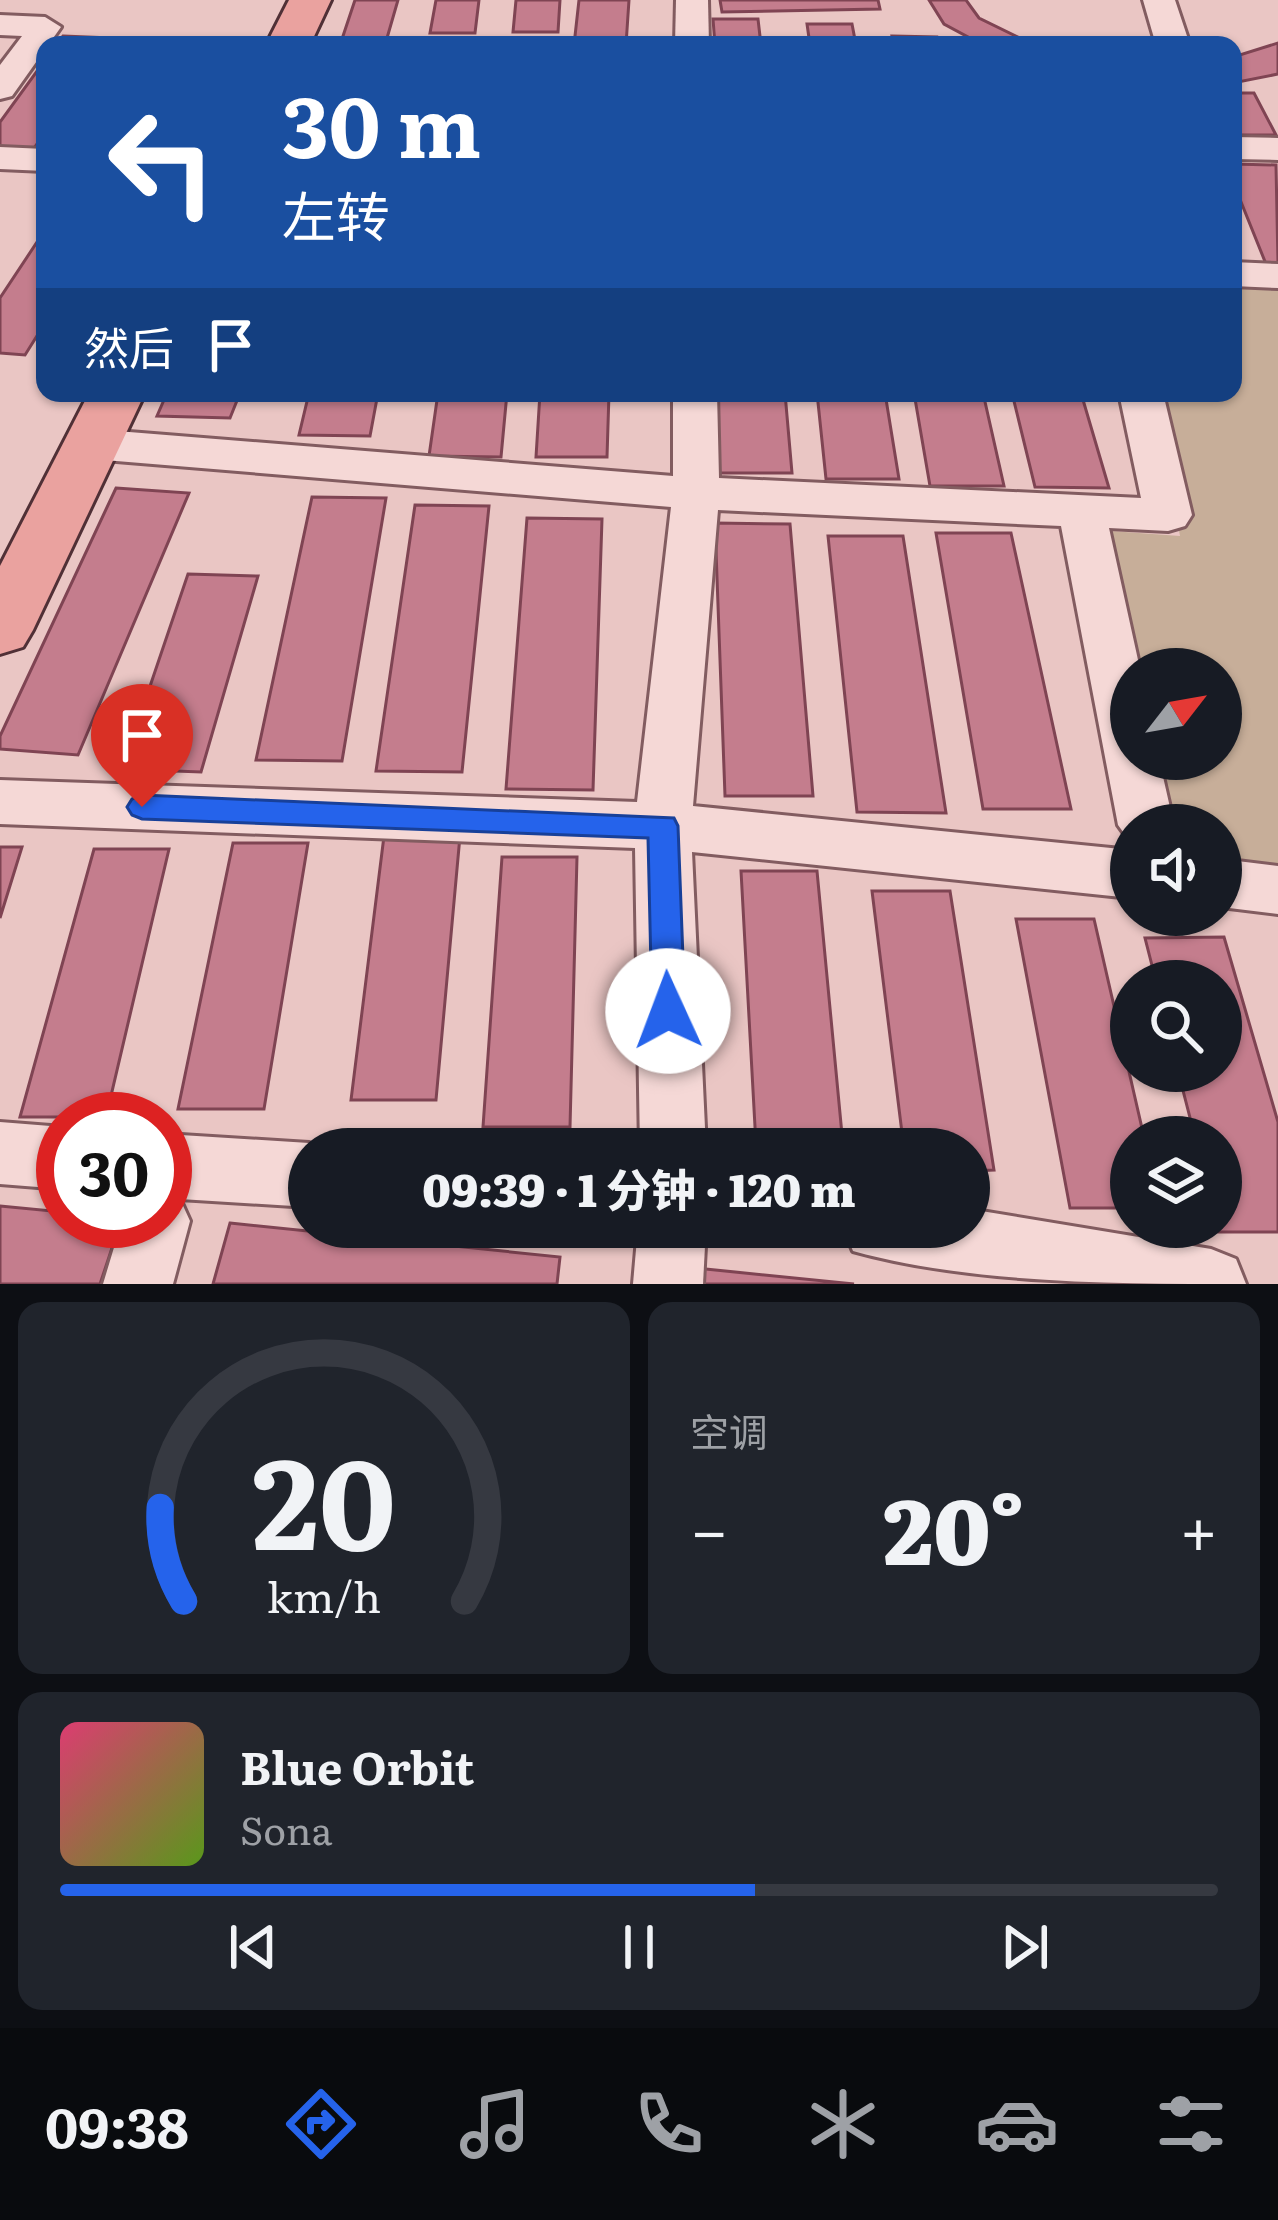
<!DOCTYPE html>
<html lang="zh">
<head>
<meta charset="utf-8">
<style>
	:root { --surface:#171b24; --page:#20242c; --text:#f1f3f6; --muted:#9ea1a6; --line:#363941; --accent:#2563eb }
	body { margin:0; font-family:Literata,"Noto Sans SC",serif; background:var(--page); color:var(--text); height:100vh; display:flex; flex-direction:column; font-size:45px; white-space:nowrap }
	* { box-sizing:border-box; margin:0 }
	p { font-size:39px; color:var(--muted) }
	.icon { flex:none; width:66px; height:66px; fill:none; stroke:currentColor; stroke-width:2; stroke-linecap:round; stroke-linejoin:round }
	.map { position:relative; height:1284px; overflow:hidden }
	.sheet { display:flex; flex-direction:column; gap:18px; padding:18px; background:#0d0f14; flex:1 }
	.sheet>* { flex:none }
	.banner { position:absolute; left:36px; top:36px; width:1206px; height:366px; border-radius:24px; box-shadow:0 3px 9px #0004; background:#1a4fa0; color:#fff; overflow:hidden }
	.needle { width:78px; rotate:59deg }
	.tools { position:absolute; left:1110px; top:648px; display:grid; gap:24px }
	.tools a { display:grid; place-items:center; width:132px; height:132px; border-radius:50%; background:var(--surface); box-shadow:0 3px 9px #0004; font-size:60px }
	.speed { position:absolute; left:36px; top:1092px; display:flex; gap:24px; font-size:60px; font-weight:700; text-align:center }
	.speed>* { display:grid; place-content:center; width:156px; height:156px; border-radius:50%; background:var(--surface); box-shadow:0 3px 9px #0004; line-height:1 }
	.speed .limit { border:18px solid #d22; background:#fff; color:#111 }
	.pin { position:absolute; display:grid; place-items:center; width:102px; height:102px; color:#fff; margin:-123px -51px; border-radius:50% 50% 50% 0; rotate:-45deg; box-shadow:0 0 12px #0007 }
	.pin .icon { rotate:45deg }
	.me { position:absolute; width:132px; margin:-66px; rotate:358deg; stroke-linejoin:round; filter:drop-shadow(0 0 9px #0008) }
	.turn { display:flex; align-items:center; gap:42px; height:252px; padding:0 48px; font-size:54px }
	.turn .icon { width:156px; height:156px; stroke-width:2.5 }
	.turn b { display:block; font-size:84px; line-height:102px }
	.then { display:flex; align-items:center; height:114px; padding:0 48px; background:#0003; gap:24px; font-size:45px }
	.big { font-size:90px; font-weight:800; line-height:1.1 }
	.sheet .widget { flex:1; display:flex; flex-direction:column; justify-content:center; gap:18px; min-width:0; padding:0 42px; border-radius:24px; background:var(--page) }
	.sheet .dial { align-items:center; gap:0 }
	.dial svg { height:312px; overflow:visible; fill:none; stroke:var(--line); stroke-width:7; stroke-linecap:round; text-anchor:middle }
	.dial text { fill:var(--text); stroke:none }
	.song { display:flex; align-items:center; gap:36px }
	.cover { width:144px; height:144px; border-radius:18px; background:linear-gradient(135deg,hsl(340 70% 55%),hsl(90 70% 35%)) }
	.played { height:12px; border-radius:6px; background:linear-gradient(90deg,var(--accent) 60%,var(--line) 60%) }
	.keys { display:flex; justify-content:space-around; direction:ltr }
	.heat { display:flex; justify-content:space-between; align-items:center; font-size:66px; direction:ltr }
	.sheet .tiles { flex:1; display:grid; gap:18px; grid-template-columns:1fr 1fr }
	.widget:last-child { grid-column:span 2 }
	.trip { position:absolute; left:288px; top:1128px; width:702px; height:120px; border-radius:60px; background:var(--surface); box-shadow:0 3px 9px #0004; font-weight:800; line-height:120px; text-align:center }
	.tabs { display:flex; height:192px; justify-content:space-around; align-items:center; background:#090b0e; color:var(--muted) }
	.tabs .icon { width:84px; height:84px }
	.tabs .active { color:var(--accent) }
	.tabs b { font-size:54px; color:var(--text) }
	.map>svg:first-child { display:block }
	.green { fill:#c7ae99 }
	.building { fill:#c47d8d; stroke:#7f4453; stroke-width:3 }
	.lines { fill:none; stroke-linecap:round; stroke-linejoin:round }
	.minor-casing { stroke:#825c60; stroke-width:6 }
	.major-casing { stroke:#503036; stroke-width:6 }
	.minor { fill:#f5d8d6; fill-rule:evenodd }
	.major { fill:#eaa29f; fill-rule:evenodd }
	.route { fill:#2563eb; stroke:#184099; stroke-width:3 }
</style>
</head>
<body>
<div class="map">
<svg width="1278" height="1284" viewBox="0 0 1278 1284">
	<rect width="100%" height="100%" fill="#eac6c4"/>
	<!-- green -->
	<polygon class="green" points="1233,288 1278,290 1278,874 1221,869 1221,825 1169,825 1156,759 1221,759 1221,669 1138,669 1111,531 1180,536 1153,393 1233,393"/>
	<!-- building -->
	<g class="building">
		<polygon points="355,0 398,0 385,45 340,45"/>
		<polygon points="436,0 479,0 475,33 430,33"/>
		<polygon points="516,0 560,0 558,32 513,32"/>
		<polygon points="579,0 629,0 626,45 574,45"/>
		<polygon points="720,0 878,0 880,9 722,12"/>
		<polygon points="929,0 966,0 979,18 1034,45 983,45 944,24"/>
		<polygon points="713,19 758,19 761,45 715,45"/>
		<polygon points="807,24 852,24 856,45 810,45"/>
		<polygon points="63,36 109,38 105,45 56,45"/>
		<polygon points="892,36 937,37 939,45 894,45"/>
		<polygon points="1278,43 1278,74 1233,83 1233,57"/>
		<polygon points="45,60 45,133 32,151 0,149 0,122"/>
		<polygon points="1233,93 1254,93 1276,135 1233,135"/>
		<polygon points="1233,164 1276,165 1278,264 1266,264 1233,182"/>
		<polygon points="45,230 45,323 25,355 0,353 0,298"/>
		<polygon points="167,393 240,393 230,418 157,416"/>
		<polygon points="309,393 378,393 370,436 299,435"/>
		<polygon points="438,393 507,393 501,457 429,456"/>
		<polygon points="540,393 609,393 607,457 536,457"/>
		<polygon points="715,393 785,393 792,473 719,473"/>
		<polygon points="817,393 885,393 899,479 826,479"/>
		<polygon points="914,393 983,393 1004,486 930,486"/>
		<polygon points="1012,393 1081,393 1109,488 1035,487"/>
		<polygon points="116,488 189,493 78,755 0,749 0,736"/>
		<polygon points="312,497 386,498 342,761 256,760"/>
		<polygon points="415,505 489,506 462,772 376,771"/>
		<polygon points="527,518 602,519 593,790 506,789"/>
		<polygon points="715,523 790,524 813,796 725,796"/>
		<polygon points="936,533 1011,533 1071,809 983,809"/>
		<polygon points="828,536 903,536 946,813 857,812"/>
		<polygon points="188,574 258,576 201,772 122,769"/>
		<polygon points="384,836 460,836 436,1100 351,1100"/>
		<polygon points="233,843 308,843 264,1109 178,1109"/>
		<polygon points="0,847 22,847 0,918"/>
		<polygon points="94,849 169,849 106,1117 20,1117"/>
		<polygon points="502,857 577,857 570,1127 483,1127"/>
		<polygon points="741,871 817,871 843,1145 756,1145"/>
		<polygon points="872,891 950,891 994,1170 969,1171 969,1149 904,1149"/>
		<polygon points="1016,919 1094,919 1144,1137 1131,1137 1131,1208 1070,1208"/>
		<polygon points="1224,937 1278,1122 1278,1232 1219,1232 1221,1137 1195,1137 1178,1071 1221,1071 1221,981 1156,981 1145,938"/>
		<polygon points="0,1206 63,1212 63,1221 121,1221 100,1284 0,1284"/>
		<polygon points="230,1223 560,1257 557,1284 213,1284"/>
		<polygon points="666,1265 854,1284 664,1284"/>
	</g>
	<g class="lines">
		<defs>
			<g id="minor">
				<polygon points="676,0 708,0 709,45 675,45"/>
				<polygon points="1143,0 1175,0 1190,45 1156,45"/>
				<polygon points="0,15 45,17 61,27 12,96 0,99 0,65 22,36 0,35"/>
				<polygon points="1233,137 1278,138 1278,160 1233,159"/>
				<polygon points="0,147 45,149 45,171 0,169"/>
				<polygon points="1233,262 1278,264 1278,288 1233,286"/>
				<polygon points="673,393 717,393 719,478 1141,498 1119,393 1163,393 1192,515 1185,526 1168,531 1109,528 1140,669 1131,669 1131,759 1159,759 1174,825 1131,825 1131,843 1118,825 1061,526 718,510 693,806 1131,850 1131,898 692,852 706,1149 640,1149 635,848 0,824 0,780 637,802 671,507 92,459 76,454 69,444 76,434 92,429 673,476"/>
				<polygon points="1221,859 1278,866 1278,914 1221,907"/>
				<polygon points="0,1122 63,1127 63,1189 0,1184"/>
				<polygon points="165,1134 309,1143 324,1149 309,1149 309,1207 180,1199 190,1221 173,1284 103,1284 122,1221 165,1221"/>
				<path d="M969 1209 1211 1249 1236 1259 1246 1284C1121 1284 971 1284 853 1251L843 1227H969Z"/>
				<polygon points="638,1227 706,1227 703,1284 633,1284"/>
			</g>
			<g id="major">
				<polygon points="289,0 331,0 310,45 266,45"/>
				<polygon points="89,393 145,393 33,630 23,647 0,654 0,566"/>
			</g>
		</defs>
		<!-- minor casing -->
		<use href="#minor" class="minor-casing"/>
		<!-- major casing -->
		<use href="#major" class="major-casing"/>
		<!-- minor -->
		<use href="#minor" class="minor"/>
		<!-- major -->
		<use href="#major" class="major"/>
	</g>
	<!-- route -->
	<polygon class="route" points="142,795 674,818 678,826 685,1011 680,1021 668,1025 657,1021 652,1011 648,838 142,819 132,815 127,807 132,799"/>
</svg>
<div class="tools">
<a><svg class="needle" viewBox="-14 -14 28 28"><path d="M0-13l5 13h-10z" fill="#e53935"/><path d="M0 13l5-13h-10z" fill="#9ea1a6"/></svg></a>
<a><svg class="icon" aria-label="sound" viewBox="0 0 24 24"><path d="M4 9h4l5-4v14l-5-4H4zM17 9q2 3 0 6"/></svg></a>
<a><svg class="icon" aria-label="search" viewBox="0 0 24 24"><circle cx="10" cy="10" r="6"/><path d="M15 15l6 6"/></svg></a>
<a><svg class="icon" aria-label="layers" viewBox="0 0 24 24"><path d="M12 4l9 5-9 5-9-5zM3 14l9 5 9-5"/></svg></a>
</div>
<div class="speed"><div class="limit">30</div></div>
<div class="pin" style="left:142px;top:807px;background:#d93025"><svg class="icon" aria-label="arrive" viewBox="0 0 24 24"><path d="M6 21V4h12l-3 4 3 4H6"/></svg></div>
<svg class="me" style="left:668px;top:1011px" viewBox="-20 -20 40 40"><circle r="19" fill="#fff"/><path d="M0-13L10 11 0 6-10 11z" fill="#2563eb"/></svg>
<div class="trip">09:39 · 1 分钟 · 120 m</div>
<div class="banner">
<div class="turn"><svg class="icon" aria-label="left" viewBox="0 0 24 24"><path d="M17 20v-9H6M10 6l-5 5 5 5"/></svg><div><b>30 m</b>左转</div></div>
<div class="then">然后<svg class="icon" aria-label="arrive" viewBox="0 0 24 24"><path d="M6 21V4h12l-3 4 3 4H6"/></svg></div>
</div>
</div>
<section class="sheet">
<div class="tiles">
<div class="widget dial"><svg viewBox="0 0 100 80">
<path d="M14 69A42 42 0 1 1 86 69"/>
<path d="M14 69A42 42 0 0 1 8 45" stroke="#2563eb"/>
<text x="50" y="56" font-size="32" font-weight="700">20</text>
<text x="50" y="72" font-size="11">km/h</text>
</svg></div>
<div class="widget"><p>空调</p>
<div class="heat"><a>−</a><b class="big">20°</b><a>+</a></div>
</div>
<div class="widget">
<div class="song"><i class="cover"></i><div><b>Blue Orbit</b><p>Sona</p></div></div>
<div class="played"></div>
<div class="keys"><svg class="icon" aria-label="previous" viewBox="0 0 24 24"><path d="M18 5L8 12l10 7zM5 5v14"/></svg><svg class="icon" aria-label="pause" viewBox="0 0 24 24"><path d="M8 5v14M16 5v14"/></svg><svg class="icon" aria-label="next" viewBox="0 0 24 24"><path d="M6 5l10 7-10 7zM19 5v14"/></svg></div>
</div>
</div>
</section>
<nav class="tabs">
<b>09:38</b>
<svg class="icon active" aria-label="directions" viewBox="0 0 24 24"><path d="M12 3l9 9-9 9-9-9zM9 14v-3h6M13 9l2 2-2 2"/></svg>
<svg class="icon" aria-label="music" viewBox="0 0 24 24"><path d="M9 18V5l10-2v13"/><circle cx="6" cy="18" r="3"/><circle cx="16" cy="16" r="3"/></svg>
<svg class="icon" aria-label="phone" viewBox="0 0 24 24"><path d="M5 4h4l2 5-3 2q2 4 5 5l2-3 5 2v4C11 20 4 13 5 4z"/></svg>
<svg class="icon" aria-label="climate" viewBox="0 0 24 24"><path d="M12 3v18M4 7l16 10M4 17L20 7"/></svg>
<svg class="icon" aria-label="car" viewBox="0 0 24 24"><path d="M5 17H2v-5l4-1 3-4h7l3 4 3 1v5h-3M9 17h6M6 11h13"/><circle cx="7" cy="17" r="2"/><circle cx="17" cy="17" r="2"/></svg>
<svg class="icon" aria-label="filters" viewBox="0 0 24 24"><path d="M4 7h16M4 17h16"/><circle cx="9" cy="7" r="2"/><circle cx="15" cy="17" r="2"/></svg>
</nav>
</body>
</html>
